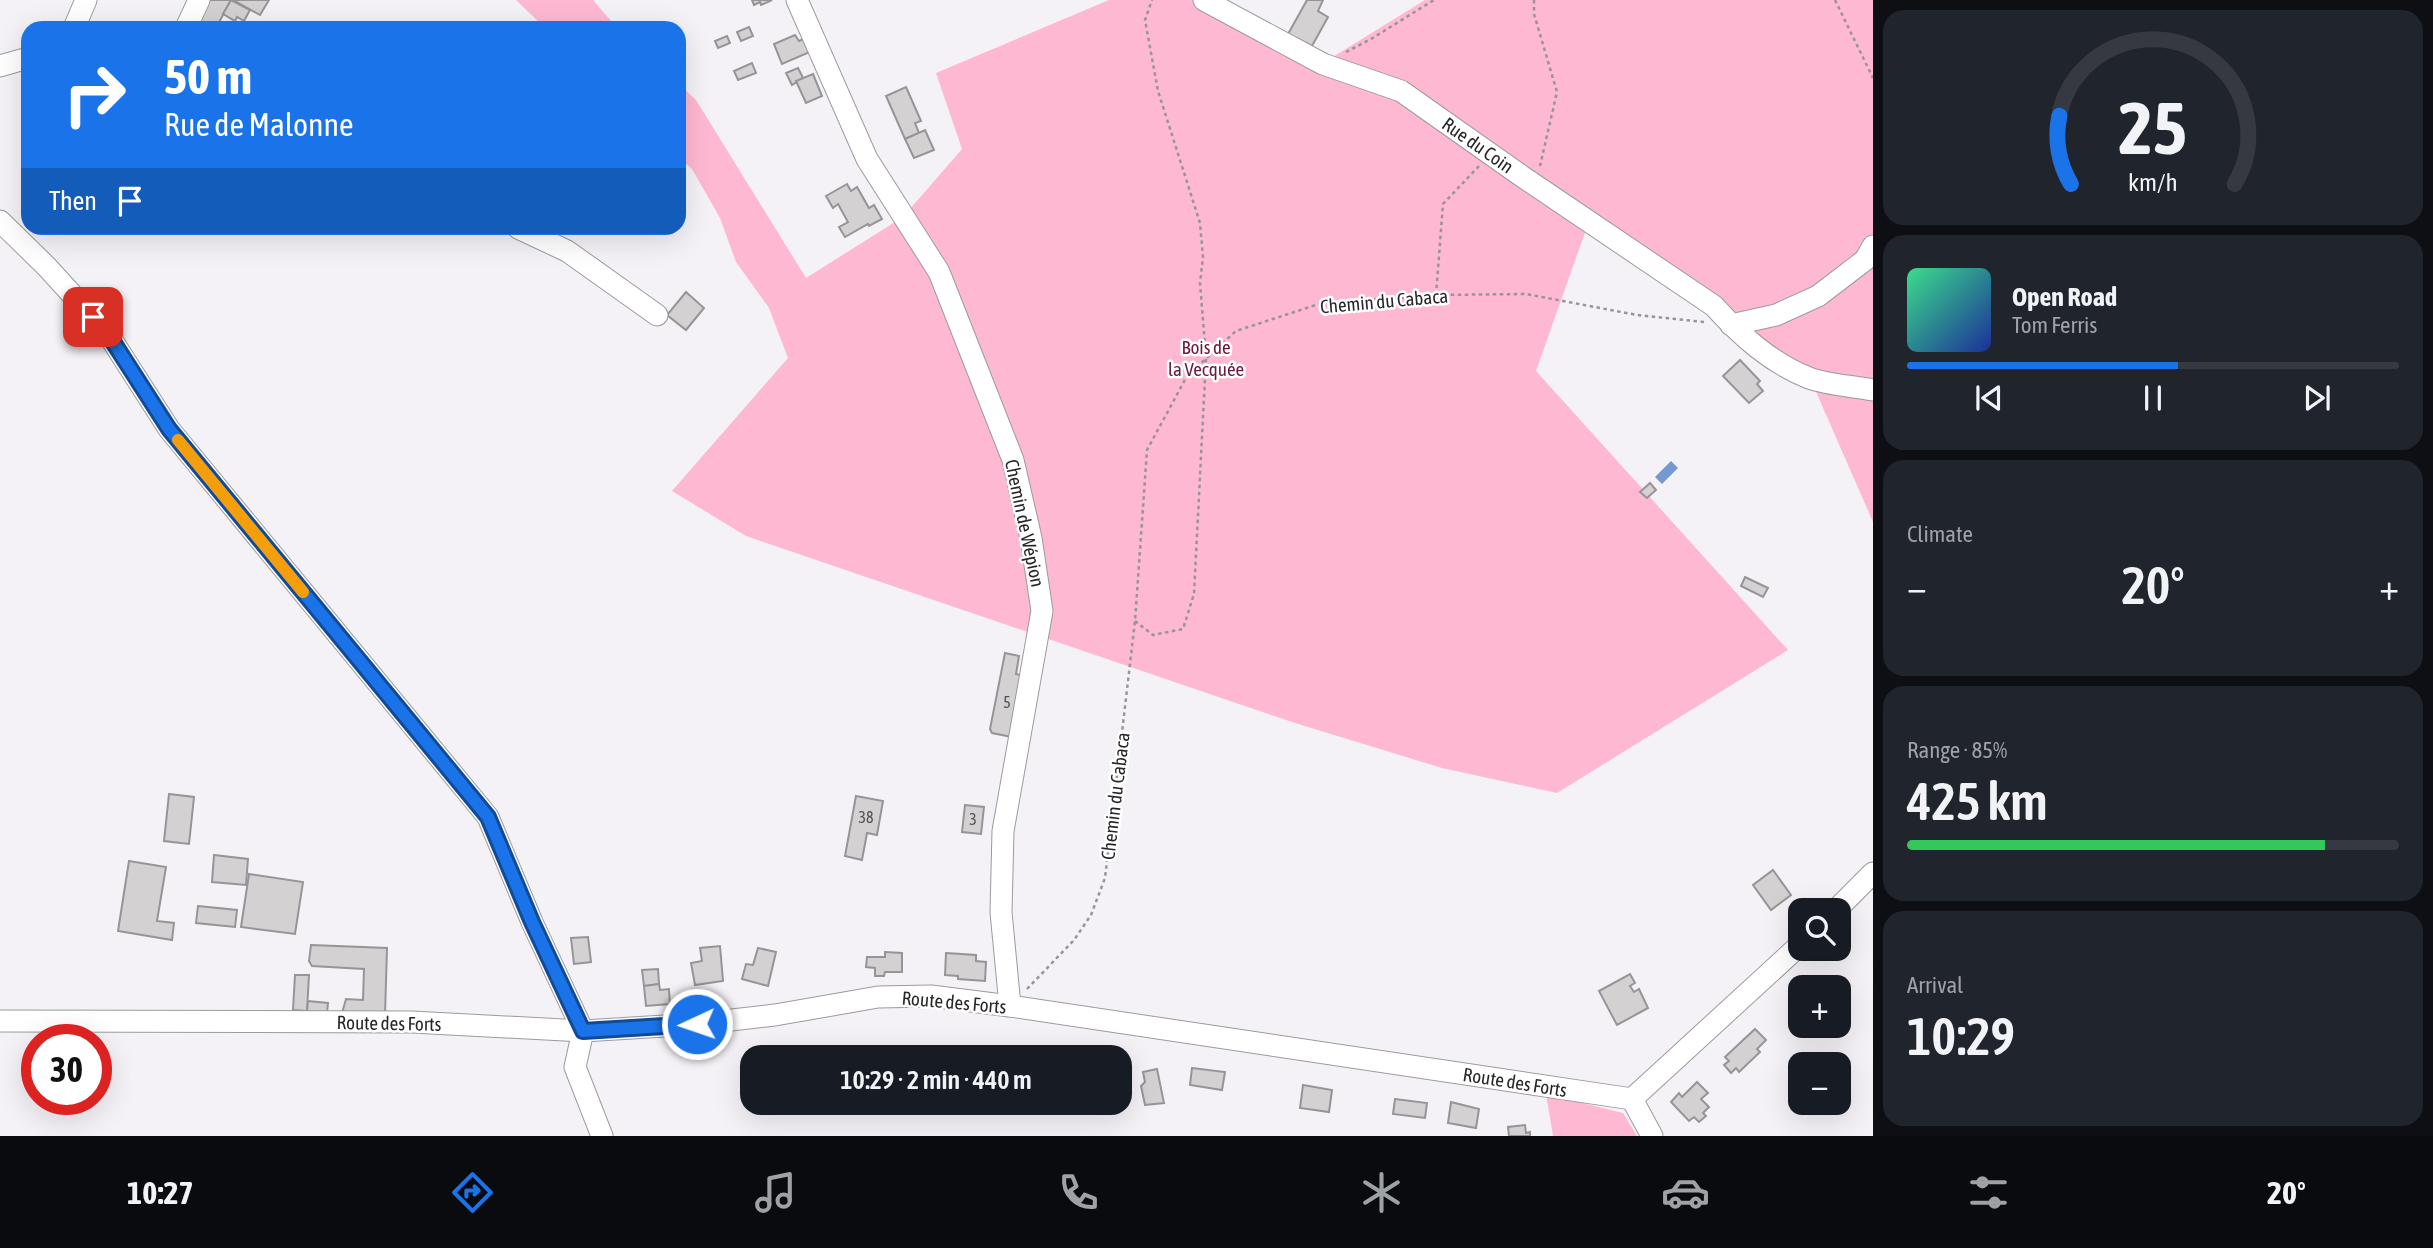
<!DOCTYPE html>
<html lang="en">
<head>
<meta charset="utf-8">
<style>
	:root { --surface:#171b24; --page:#20242c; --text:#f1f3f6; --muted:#9ea1a6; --line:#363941; --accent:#1a73e8 }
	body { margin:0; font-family:"Asap Condensed",sans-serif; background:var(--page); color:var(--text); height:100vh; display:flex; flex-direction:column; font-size:26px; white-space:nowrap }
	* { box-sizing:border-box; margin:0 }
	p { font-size:23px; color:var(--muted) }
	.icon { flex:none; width:38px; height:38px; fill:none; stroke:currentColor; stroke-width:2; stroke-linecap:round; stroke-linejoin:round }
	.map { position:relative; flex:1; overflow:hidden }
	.sheet { display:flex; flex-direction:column; gap:10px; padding:10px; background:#0d0f14; width:560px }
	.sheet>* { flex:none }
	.hud { position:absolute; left:21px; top:21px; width:665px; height:214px; border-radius:21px; box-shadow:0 7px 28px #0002; background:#1a73e8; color:#fff; overflow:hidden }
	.buttons { position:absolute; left:1788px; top:898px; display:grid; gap:14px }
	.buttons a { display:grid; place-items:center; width:63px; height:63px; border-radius:14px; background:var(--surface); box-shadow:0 7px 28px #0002; font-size:35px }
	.speed { position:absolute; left:21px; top:1024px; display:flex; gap:14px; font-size:35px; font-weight:700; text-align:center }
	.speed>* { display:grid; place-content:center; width:91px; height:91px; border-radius:50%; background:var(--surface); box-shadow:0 7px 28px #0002; line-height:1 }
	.speed .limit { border:10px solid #d22; background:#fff; color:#111 }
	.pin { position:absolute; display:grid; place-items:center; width:60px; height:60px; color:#fff; margin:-30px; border-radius:14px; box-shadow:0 4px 10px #0006 }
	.me { position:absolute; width:77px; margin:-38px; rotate:267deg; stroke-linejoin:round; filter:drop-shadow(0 0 5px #0008) }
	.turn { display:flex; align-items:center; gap:24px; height:147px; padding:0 28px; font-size:32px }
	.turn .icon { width:91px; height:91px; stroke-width:2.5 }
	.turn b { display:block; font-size:49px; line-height:60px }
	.then { display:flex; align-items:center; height:66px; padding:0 28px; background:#0003; gap:14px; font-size:26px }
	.big { font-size:52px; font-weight:600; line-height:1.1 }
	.sheet .tile { flex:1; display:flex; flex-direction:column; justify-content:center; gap:10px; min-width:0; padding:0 24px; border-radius:21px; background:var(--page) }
	.sheet .dial { align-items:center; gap:0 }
	.dial svg { height:182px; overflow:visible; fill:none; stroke:var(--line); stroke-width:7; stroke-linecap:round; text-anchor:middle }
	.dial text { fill:var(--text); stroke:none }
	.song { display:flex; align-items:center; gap:21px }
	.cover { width:84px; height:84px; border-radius:10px; background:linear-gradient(135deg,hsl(150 70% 55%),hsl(230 70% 35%)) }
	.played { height:7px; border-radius:4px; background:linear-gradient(90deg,var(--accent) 55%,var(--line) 55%) }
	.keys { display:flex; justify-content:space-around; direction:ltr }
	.heat { display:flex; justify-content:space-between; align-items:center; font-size:38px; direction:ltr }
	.charge { height:10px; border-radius:5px; background:linear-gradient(90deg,#34c759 85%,var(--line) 0) }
	.trip { position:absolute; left:740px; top:1045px; width:392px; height:70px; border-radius:21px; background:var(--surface); box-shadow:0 7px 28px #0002; font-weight:600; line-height:70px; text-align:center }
	.menu { display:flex; height:112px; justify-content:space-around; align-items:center; background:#090b0e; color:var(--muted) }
	.menu .icon { width:49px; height:49px }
	.menu .selected { color:var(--accent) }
	.menu b { font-size:32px; color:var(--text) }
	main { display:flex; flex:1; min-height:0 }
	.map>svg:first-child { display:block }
	.green { fill:#ffb8d1 }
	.water { fill:#7498cf }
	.building { fill:#d4d1d3; stroke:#979497; stroke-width:2 }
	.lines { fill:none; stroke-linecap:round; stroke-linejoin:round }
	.minor-casing { stroke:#9c9a9d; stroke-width:23 }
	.path { stroke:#969598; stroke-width:2.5; stroke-dasharray:3.5 3.5; stroke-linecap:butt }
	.minor { stroke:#fff; stroke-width:21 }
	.route-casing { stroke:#114b97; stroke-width:18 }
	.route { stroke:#1a73e8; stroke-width:12 }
	.slow { stroke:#f59e0b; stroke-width:12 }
	.labels { text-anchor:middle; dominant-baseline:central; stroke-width:5; stroke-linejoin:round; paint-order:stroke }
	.number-label { font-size:16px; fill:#525153 }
	.street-label { font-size:19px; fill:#272628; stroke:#fff }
	.park-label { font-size:19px; fill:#6b1840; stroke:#fff }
</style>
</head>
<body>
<main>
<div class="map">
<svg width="1873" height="1136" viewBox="0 0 1873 1136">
	<rect width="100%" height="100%" fill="#f4f2f6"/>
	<!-- green -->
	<g class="green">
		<polygon points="516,0 593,0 617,28 545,28"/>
		<polygon points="1109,0 1205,0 1323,63 1425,0 1873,0 1873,522 1810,378 1588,224 1536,371 1788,650 1557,793 1442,768 1295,723 746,536 672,491 788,358 769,308 736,262 720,218 692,169 679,157 679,84 696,100 806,278 903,217 962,149 936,73"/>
		<polygon points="1546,1094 1623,1113 1637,1136 1553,1136"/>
	</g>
	<!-- water -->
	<polygon class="water" points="1671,461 1678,468 1662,484 1655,477"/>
	<!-- building -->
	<g class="building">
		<polygon points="208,0 231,0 216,28 192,28"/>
		<polygon points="231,0 250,10 244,21 237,17 235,21 223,14"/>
		<polygon points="233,0 269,0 260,15"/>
		<polygon points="752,0 772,0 761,5 760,2 754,5"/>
		<polygon points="1307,0 1323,0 1318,11 1328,17 1312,46 1288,34"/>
		<rect x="165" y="22" width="11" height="6"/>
		<polygon points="749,27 753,36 741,41 737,32"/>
		<polygon points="795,35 799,41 806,38 812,51 782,64 774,44"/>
		<polygon points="727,36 730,43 718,48 715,41"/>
		<polygon points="752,63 756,73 738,80 734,71"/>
		<polygon points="798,68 803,78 792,85 786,73"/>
		<polygon points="813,74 822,96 806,103 796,81"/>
		<polygon points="906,87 921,121 915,123 919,133 905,139 886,96"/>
		<polygon points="925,130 934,150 914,158 905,139"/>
		<polygon points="847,184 851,191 857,187 869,208 874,205 882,219 869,226 868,224 845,237 839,227 848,222 838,204 833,208 826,196"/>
		<polygon points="686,292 704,308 686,330 667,315"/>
		<polygon points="1740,360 1760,381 1757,384 1763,391 1749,403 1723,376"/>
		<polygon points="1650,483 1656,490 1647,498 1640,492"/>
		<polygon points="1745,577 1768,588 1763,597 1741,586"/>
		<polygon points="1005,653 1019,656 1016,674 1024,676 1012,737 992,733 990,729"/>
		<polygon points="169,794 194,797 189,844 164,841"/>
		<polygon points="856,796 883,801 877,835 867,833 862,860 845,856"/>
		<polygon points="965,805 984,807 981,834 962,832"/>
		<polygon points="214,855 248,859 246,885 212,882"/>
		<polygon points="129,861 166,867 157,921 174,923 172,940 118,931"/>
		<polygon points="1773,870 1791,895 1771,910 1753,885"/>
		<polygon points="249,874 303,882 295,934 241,927"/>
		<polygon points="198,906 237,910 235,927 196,923"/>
		<polygon points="588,937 591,962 574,964 571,938"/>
		<polygon points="311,945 387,948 385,1015 342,1013 346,999 363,1000 364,969 312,966 309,961"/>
		<polygon points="720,946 723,981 695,985 691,963 702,961 700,948"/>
		<polygon points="758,948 776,952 768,986 742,979 746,964 753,965"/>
		<polygon points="885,952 902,953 902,972 885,972 884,976 875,976 875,968 866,967 867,957 885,957"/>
		<polygon points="946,953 976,955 976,961 986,962 985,981 958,979 958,976 945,975"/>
		<polygon points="658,969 659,984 644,986 642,970"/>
		<polygon points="1630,974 1635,983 1630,986 1634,992 1639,989 1648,1008 1617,1025 1599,991"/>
		<polygon points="295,975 309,975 307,1011 293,1010"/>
		<polygon points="659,984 660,990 669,989 670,1004 646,1006 644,986"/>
		<polygon points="308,1001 328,1003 327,1013 307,1011"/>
		<polygon points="1755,1029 1766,1040 1757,1049 1760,1052 1739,1072 1736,1068 1731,1073 1724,1065 1729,1061 1725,1057"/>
		<polygon points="1192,1068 1225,1072 1222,1090 1190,1085"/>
		<polygon points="1157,1069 1164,1103 1145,1105 1141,1086 1145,1082 1143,1072"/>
		<polygon points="1697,1082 1708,1093 1701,1099 1709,1107 1703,1113 1706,1116 1699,1122 1694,1117 1689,1121 1671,1102 1679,1093 1682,1097"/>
		<polygon points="1303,1085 1332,1090 1329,1112 1300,1108"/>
		<polygon points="1395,1099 1427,1103 1425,1118 1393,1114"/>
		<polygon points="1451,1102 1479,1109 1476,1128 1448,1123"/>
		<polygon points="1525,1125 1526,1133 1530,1132 1530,1136 1509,1136 1508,1127"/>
	</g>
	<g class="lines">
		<defs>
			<g id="minor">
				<polyline points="797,0 867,159 939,272 1013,460 1031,538 1042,611 1003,831 1001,912 1010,1006"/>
				<path d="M1204 0 1323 64 1401 91 1523 177 1714 306C1741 336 1771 363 1809 378 1828 385 1853 386 1873 390"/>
				<polyline points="74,28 86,0"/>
				<polyline points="186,28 199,0"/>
				<polyline points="0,66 28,58"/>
				<polyline points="0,221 47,267 108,334 169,429 488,817 532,922 583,1031 575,1067 602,1136"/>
				<polyline points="518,228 567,251 657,315"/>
				<polyline points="1731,325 1776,315 1818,296 1865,260 1873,246"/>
				<polyline points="1836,910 1873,873"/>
				<polyline points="0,1021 412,1022 583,1031 697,1024 775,1015 878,997 931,996 1010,1006 1632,1099"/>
				<polyline points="1632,1099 1801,944"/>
				<polyline points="1632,1099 1652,1136"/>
			</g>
		</defs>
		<!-- minor casing -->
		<use href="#minor" class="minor-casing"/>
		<!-- path -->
		<g class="path">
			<polyline points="1534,0 1534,14 1557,92 1540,166"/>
			<polyline points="1835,0 1873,78"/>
			<polyline points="1346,52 1371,39 1434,0"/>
			<polyline points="1436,295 1443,204 1479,166"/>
			<polyline points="1135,621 1153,635 1183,629 1194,594 1206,358 1200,283 1203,257 1200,223 1158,91 1145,20 1152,0"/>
			<polyline points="1027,989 1074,940 1091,915 1105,878 1135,621 1147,450 1187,376 1236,331 1322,303 1436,295 1526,294 1637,315 1704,322"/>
		</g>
		<!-- minor -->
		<use href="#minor" class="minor"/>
	</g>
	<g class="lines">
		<defs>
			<polyline id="route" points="93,317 108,334 169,429 488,817 532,922 583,1031 697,1024"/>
		</defs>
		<!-- route casing -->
		<use href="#route" class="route-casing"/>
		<!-- route -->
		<use href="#route" class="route"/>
		<!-- slow -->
		<polyline class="slow" points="178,440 303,592"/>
	</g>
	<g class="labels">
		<!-- number labels -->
		<g class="number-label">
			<text x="1007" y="702">5</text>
			<text x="866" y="817">38</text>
			<text x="973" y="819">3</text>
		</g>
		<!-- street labels -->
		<g class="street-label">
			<text transform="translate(1478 145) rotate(35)">Rue du Coin</text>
			<text transform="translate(1384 301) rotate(-5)">Chemin du Cabaca</text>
			<text transform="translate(1025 523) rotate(78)">Chemin de Wépion</text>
			<text transform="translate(1115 796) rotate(-83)">Chemin du Cabaca</text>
			<text transform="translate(954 1002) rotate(5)">Route des Forts</text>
			<text transform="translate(389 1023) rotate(1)">Route des Forts</text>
			<text transform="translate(1515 1082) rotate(9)">Route des Forts</text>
		</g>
		<!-- park labels -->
		<g class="park-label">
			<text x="1206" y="347">Bois de<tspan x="1206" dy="22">la Vecquée</tspan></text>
		</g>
	</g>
</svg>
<div class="buttons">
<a><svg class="icon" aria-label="search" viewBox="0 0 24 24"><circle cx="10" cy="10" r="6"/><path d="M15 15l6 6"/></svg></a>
<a>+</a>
<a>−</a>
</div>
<div class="speed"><div class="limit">30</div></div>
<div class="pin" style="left:93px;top:317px;background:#d93025"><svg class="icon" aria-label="arrive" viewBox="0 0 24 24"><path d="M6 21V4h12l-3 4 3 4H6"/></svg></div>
<svg class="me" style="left:697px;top:1024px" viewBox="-20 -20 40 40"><circle r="17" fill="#1a73e8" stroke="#fff" stroke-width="3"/><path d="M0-11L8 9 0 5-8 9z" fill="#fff"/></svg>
<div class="trip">10:29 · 2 min · 440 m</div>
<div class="hud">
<div class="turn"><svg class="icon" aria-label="right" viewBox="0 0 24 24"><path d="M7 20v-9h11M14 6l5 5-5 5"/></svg><div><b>50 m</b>Rue de Malonne</div></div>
<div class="then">Then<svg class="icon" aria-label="arrive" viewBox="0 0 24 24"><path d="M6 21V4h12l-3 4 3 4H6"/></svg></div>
</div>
</div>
<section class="sheet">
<div class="tile dial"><svg viewBox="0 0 100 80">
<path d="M14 69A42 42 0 1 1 86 69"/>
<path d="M14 69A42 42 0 0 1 9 39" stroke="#1a73e8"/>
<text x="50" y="56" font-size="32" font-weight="700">25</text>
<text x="50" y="72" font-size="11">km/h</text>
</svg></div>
<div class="tile">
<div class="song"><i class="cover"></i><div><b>Open Road</b><p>Tom Ferris</p></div></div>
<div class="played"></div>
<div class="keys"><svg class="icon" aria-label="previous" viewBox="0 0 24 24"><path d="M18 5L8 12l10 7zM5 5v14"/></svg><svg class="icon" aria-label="pause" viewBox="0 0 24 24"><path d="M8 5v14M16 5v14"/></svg><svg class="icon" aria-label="next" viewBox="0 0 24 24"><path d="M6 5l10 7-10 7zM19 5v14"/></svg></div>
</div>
<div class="tile"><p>Climate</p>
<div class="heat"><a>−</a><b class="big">20°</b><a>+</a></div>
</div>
<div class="tile"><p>Range · 85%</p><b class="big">425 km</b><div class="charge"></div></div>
<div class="tile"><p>Arrival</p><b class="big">10:29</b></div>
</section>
</main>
<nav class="menu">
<b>10:27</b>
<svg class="icon selected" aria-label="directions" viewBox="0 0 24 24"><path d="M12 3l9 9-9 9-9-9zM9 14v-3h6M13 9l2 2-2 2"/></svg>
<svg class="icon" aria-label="music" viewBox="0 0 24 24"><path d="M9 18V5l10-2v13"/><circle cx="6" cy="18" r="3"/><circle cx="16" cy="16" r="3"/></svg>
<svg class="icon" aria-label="phone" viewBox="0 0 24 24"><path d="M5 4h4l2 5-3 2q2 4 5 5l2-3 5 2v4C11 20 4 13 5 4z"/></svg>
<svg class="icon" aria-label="climate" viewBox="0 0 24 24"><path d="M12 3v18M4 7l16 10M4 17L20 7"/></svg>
<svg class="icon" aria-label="car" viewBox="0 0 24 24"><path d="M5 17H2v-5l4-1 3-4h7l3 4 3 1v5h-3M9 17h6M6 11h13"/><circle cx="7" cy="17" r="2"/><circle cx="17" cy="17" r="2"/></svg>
<svg class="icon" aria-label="filters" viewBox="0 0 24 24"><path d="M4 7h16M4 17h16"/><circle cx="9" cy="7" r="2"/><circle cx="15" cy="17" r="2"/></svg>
<b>20°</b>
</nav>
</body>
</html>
